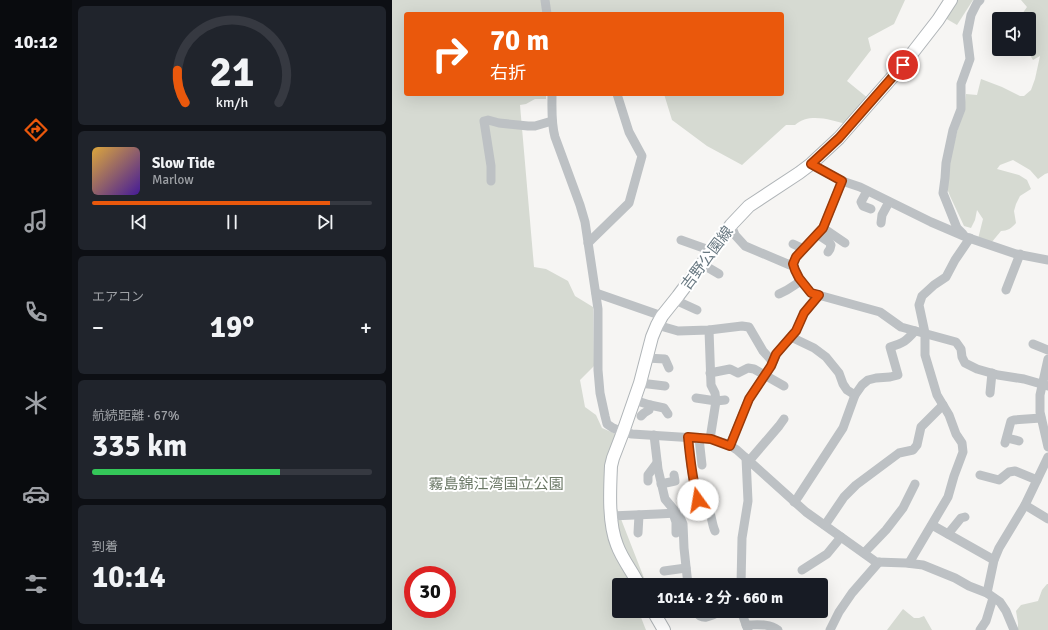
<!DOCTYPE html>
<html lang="ja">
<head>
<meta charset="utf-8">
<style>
	:root { --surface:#171b24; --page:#20242c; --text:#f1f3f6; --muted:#9ea1a6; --line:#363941; --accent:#ea580c }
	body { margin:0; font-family:Signika,"Noto Sans JP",sans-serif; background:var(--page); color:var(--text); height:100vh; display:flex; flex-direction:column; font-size:15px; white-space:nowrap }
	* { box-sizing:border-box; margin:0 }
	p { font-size:13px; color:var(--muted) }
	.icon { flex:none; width:22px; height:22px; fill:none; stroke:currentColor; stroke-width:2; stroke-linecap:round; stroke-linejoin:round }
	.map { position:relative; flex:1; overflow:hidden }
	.details { display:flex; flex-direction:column; gap:6px; padding:6px; background:#0d0f14; width:320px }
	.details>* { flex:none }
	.top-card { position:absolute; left:12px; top:12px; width:380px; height:84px; border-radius:4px; box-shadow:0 4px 16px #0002; background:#ea580c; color:#fff; overflow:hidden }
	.fabs { position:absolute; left:600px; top:12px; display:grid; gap:8px }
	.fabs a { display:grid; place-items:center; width:44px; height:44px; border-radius:4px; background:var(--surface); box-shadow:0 4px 16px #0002; font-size:20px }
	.speed { position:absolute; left:12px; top:566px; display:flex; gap:8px; font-size:20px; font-weight:700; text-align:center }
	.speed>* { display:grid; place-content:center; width:52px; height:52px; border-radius:50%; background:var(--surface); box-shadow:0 4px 16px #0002; line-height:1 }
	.speed .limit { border:6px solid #d22; background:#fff; color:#111 }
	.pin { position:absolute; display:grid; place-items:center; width:34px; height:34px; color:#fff; margin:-17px; border:2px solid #fff; border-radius:50%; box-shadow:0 1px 4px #0007 }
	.me { position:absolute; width:44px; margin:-22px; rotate:347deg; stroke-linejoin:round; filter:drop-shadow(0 0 3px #0008) }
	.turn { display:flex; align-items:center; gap:14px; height:84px; padding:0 20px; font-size:18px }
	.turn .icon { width:52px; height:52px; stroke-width:2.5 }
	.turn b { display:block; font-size:28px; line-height:34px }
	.big { font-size:30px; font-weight:700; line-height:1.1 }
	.details .widget { flex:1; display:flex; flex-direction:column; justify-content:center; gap:6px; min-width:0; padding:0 14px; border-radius:6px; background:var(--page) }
	.details .dial { align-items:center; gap:0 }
	.dial svg { height:104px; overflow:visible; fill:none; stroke:var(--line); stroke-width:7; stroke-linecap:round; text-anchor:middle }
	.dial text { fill:var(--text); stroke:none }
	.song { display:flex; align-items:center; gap:12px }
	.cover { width:48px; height:48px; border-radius:6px; background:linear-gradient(135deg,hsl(40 70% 55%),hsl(260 70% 35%)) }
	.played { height:4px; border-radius:2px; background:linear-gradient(90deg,var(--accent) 85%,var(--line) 85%) }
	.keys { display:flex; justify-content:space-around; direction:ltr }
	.heat { display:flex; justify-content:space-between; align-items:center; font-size:22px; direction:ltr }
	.charge { height:6px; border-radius:3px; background:linear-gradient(90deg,#34c759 67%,var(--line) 0) }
	.trip { position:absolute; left:220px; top:578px; width:216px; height:40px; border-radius:4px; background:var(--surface); box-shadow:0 4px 16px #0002; font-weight:700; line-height:40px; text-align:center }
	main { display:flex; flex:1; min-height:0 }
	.tabs { display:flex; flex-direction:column; width:72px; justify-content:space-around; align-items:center; background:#090b0e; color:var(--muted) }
	.tabs .icon { width:28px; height:28px }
	.tabs .current { color:var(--accent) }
	.tabs b { font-size:18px; color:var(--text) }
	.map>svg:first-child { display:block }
	.green { fill:#d6dad2; fill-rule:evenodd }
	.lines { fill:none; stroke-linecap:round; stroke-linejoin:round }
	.major-casing { stroke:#afb4b7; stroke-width:14 }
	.minor { stroke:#bdc1c4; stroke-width:9 }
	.major { stroke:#fff; stroke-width:12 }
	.route-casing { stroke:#983908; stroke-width:10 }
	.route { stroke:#ea580c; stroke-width:7 }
	.labels { text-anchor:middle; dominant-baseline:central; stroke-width:4; stroke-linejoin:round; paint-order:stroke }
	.street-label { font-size:15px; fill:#687881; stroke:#fff }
	.park-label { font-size:15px; fill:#6b7866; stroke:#fff }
</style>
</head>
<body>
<main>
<nav class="tabs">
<b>10:12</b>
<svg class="icon current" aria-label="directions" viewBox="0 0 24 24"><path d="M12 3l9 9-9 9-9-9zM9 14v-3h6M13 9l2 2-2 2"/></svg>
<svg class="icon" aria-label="music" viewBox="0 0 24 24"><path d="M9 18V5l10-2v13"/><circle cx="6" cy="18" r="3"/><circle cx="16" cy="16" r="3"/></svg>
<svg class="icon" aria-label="phone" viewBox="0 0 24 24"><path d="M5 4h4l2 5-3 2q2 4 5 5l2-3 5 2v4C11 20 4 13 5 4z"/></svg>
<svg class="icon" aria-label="climate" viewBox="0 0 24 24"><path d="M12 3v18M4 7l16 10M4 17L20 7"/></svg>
<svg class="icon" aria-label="car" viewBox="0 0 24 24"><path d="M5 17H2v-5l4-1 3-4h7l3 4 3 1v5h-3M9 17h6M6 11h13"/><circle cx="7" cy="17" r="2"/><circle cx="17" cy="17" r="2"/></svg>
<svg class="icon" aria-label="filters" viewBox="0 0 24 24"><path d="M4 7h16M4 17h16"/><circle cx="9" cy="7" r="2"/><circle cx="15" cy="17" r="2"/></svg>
</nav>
<section class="details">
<div class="widget dial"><svg viewBox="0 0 100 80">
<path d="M14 69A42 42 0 1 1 86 69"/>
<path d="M14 69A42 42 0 0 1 8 44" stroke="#ea580c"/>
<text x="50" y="56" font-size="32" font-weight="700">21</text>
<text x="50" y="72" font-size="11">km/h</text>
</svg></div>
<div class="widget">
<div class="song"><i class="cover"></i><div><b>Slow Tide</b><p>Marlow</p></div></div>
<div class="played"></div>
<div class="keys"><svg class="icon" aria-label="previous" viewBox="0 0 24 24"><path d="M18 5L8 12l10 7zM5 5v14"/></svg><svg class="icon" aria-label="pause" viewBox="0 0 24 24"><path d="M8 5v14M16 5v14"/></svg><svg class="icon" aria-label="next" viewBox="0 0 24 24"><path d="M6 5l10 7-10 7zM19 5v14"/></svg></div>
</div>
<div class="widget"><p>エアコン</p>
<div class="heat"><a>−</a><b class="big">19°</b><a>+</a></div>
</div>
<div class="widget"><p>航続距離 · 67%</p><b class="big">335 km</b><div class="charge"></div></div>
<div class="widget"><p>到着</p><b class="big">10:14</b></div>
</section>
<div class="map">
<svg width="656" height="630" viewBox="0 0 656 630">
	<rect width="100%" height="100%" fill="#f6f5f3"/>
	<!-- green -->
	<g class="green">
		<path d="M0 0H513L502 24 476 38 479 50 455 81 477 99 455 124C439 120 417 112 403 125H394L350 165 315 146 280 120 272 94H390V14H14V94H154V99H143L134 104 128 105 142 267 154 269 176 281 183 296 201 307 202 366 188 380 193 407 204 415 210 428 224 434 216 455 213 478 252 578 249 585H227V611C249 611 246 610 254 630H0ZM21 575H55V609H21Z"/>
		<polygon points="564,0 581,0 565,25 553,18"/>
		<path d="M629 0H656V173L653 174 646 179 638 170 621 160 608 165 605 169 627 175 635 180 639 189 628 196 624 204 622 211 624 223C620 228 615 231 609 231L599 243 586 239 591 219 585 210 583 220 579 228 572 226 558 196 554 186 557 162 573 102 574 94 585 95 589 79 610 87 628 96H632L639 90 643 79 648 56 641 60 638 55 635 49H637V19H629L628 17 635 7Z"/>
		<polygon points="655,584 656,584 656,630 626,630 626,623 624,611 629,605 646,601 650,590"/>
		<polygon points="511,609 522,618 527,618 532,616 540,630 495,630"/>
	</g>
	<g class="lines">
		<defs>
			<g id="major">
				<path d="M247 585C240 571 230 559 225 545 216 523 218 489 219 466L221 458 231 432 248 383 260 337 265 325 270 316 286 296 339 225 357 206 407 173 419 164 447 138 511 65 546 20 559 0"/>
				<polyline points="261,611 272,630"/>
			</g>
		</defs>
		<!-- major casing -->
		<use href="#major" class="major-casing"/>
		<!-- minor -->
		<g class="minor">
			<polyline points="153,0 155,14"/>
			<path d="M160 94C160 109 159 123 163 137L188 205 193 222 206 309V370L208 393 213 416 215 424 221 428 231 432 240 434 319 439 336 444 345 450 414 512 484 562 514 563 531 565 563 578 577 586 595 593 608 602 614 611 622 630"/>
			<polyline points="419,164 450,181 468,187 539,222 574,237 624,254 656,260"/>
			<polyline points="99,181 99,166 92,121 96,120 107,123 136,126 143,126 160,121"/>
			<polyline points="450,181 431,228 404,257 401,264 403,270 407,278 419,293 488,312 509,327 564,342 569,349 570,357 573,363 585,369 606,375 632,379 656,386"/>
			<polyline points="475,191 469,202 471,206 479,209"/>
			<polyline points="489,223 490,215 497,202"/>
			<polyline points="339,225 343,235 353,246 398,265 402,266"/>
			<polyline points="431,228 453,243"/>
			<polyline points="425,234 437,242 439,245 438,249 436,252"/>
			<polyline points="571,234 565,228 551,193 553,178 554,163 561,130 569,109 569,84 578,59 575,35 579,15 585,3 588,0"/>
			<polyline points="289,240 320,251"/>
			<polyline points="196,243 237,203 250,156 237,132 225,94"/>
			<polyline points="401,244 412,249"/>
			<polyline points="310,264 327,274"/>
			<polyline points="614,290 628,254"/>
			<polyline points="204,293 270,316"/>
			<polyline points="387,294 395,290 409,281"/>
			<polyline points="283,300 305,310"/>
			<polyline points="265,325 286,331 317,330 350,326 357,327 371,351 381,362"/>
			<polyline points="317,330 319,385 323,393 324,401 318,439"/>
			<polyline points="399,337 422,348 434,357 447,373 451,384 455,390 463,395"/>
			<polyline points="641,344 656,350"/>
			<polyline points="254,358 273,359 277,368"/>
			<polyline points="656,359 648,395 648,412 656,447"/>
			<polyline points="318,373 338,369 346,373 356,368 362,369 392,386"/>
			<polyline points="248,383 273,386"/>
			<polyline points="598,393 600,373"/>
			<polyline points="304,398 324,401 333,400"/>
			<polyline points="242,400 258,405 272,408 276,414"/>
			<polyline points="249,416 252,413 257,410 258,405"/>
			<polyline points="262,435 266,469 273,499 288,517 291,524 292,548 296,585"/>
			<polyline points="296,437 299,465 303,491 309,509"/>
			<polyline points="307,438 310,465"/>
			<polyline points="615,438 627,441"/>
			<polyline points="613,443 619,421 622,420 649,418"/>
			<polyline points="338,445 357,399 379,366 385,353 404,331 412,313 427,295"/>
			<polyline points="357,461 387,426 392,419"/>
			<polyline points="588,475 607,480 617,472 623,471 645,480"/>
			<polyline points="256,481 256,475 265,463"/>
			<polyline points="269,484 283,481 282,475"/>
			<path d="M402 502 406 497 451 428 463 395 470 385 476 380 484 378 498 377 506 375 498 347C512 343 514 341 523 331"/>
			<polyline points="633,505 656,519"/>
			<polyline points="281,513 284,522 284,533"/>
			<path d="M219 516 266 514 285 513 311 508 317 510C320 517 320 525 323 531"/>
			<polyline points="433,525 452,497 464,485 507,453 521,450 525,445 529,427 551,405"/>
			<polyline points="540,525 602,560"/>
			<polyline points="246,533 247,515"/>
			<polyline points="556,534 569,518 573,517"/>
			<polyline points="472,553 494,530 511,508 523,484"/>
			<polyline points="517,563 556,497 562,476 571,452 570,443 564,434 557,415 545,395 533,355 533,333 527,305 530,296 542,285 554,277 563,260 578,238"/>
			<polyline points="410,570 435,554 449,537"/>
			<polyline points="272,571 294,568"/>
			<polyline points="349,585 350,538 356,501 354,458"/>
			<polyline points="595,593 602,560 607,548 633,505 656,457"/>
			<path d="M303 611C311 622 319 616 329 611"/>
			<polyline points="349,611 356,630"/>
			<path d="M354 625C364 625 377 623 386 630"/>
			<polyline points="438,630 447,612 460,593 487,562"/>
			<polyline points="588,630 594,621 601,598"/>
		</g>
		<!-- major -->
		<use href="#major" class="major"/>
	</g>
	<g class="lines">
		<defs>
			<path id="route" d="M306 500C300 479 298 458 296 437L319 439 338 446 357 399 379 366 384 354 404 331 412 313 427 295 419 293 407 278 403 270 401 264 404 257 431 228 450 181 419 164 447 138 511 65"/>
		</defs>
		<!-- route casing -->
		<use href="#route" class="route-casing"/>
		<!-- route -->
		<use href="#route" class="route"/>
	</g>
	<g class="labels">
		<!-- street labels -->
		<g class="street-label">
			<text transform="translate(315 258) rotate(-53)">吉野公園線</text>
		</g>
		<!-- park labels -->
		<g class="park-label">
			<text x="104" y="484">霧島錦江湾国立公園</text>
		</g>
	</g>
</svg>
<div class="fabs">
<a><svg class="icon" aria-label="sound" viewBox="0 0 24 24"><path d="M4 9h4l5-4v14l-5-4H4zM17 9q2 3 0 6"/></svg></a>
</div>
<div class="speed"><div class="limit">30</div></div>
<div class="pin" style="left:511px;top:65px;background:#d93025"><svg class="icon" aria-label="arrive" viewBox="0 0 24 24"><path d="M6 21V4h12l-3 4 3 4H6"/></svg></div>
<svg class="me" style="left:306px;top:500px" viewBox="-20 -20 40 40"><circle r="19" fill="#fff"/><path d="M0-13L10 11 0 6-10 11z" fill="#ea580c"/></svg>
<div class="trip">10:14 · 2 分 · 660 m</div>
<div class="top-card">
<div class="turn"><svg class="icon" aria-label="right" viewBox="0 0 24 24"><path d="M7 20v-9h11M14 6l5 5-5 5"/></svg><div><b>70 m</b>右折</div></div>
</div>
</div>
</main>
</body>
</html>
